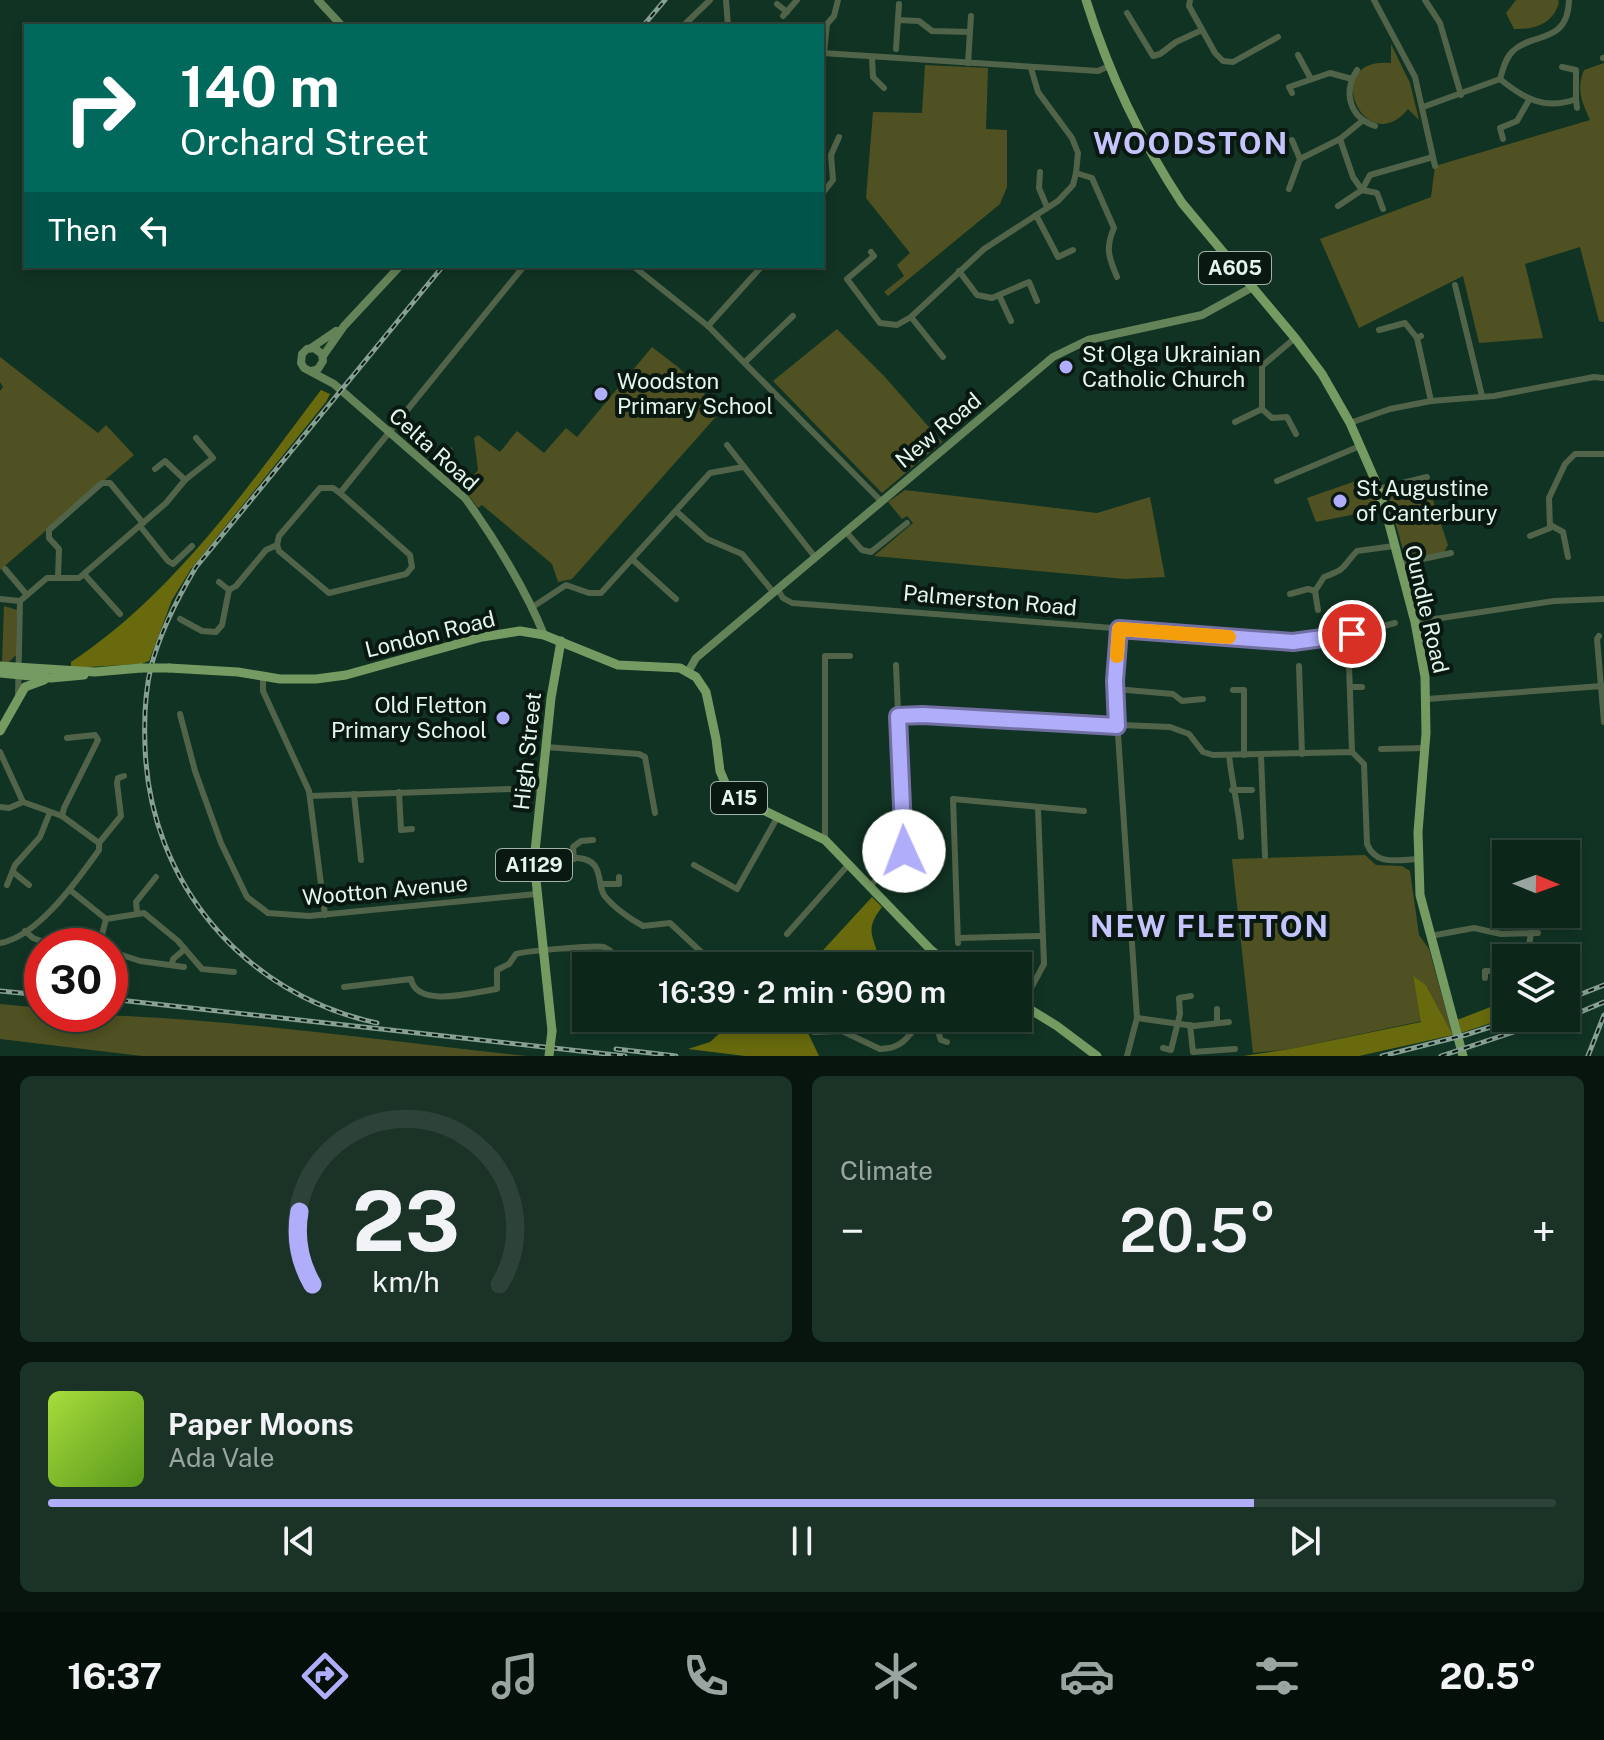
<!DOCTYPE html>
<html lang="en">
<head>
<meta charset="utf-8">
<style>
	:root { --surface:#0d261a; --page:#1b3227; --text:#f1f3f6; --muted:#9aa5a2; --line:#2d4339; --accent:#b0adfa }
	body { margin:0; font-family:"Public Sans",sans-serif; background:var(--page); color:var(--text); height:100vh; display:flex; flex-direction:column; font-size:30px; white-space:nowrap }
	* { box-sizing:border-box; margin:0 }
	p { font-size:26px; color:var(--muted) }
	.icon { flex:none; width:44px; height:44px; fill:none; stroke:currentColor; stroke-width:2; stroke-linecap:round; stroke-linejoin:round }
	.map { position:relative; height:1056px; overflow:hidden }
	.sheet { display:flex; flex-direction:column; gap:20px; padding:20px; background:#07150e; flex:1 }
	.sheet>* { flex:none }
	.banner { position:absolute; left:24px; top:24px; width:800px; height:244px; border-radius:0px; box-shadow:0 4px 12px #0003,0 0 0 2px var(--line); background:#00695c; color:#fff; overflow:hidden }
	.needle { width:52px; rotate:91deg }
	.tools { position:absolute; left:1492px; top:840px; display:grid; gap:16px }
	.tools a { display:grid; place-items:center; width:88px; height:88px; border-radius:0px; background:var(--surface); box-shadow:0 4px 12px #0003,0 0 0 2px var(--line); font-size:40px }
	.speed { position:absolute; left:24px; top:928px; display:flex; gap:16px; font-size:40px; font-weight:700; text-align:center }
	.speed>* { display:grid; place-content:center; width:104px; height:104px; border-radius:50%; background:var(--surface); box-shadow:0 4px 12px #0003,0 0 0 2px var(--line); line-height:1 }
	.speed .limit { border:12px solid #d22; background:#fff; color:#111 }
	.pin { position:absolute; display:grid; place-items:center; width:68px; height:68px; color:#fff; margin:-34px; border:4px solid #fff; border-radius:50%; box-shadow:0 2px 8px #0007 }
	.me { position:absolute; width:88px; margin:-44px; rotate:358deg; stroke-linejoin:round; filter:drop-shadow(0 0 6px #0008) }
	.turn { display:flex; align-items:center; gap:28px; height:168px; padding:0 24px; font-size:36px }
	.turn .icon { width:104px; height:104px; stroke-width:2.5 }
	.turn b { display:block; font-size:56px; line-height:68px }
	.then { display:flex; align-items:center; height:76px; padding:0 24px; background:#0003; gap:16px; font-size:30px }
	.big { font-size:60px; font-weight:600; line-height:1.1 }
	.sheet .card { flex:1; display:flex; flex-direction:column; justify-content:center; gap:12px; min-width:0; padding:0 28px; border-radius:12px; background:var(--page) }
	.sheet .dial { align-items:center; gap:0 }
	.dial svg { height:208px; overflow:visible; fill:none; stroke:var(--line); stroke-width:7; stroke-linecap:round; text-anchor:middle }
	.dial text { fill:var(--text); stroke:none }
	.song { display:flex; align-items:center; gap:24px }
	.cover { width:96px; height:96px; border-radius:12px; background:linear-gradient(135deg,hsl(80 70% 55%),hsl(90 70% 35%)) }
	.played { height:8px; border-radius:4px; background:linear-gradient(90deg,var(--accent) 80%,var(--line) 80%) }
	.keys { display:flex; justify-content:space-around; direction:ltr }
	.heat { display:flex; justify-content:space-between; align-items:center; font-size:44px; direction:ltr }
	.sheet .tiles { flex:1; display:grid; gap:20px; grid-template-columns:1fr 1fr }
	.card:last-child { grid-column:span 2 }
	.trip { position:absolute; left:572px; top:952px; width:460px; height:80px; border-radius:0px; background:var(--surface); box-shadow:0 4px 12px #0003,0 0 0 2px var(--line); font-weight:600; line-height:80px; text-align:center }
	.menu { display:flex; height:128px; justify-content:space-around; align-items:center; background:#050f0a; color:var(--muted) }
	.menu .icon { width:56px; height:56px }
	.menu .on { color:var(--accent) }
	.menu b { font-size:36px; color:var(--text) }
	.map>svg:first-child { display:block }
	.green { fill:#4f5122 }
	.forest { fill:#686a0d }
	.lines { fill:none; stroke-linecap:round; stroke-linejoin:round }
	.street { stroke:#516449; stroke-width:6 }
	.secondary { stroke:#658358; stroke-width:8 }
	.primary { stroke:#759b63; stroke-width:9 }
	.rail-casing { stroke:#86a093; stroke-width:5 }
	.rail { stroke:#091810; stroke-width:2; stroke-dasharray:6; stroke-linecap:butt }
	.primary-bridge { stroke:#759b63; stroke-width:9 }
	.route-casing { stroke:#7270a2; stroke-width:20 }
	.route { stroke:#b0adfa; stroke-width:14 }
	.slow { stroke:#f59e0b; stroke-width:14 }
	.poi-dot { fill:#b0adfa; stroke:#091810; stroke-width:3 }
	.labels { text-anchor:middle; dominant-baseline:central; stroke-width:8; stroke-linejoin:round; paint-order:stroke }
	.shield { fill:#091810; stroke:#a2b4aa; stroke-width:2 }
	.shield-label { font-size:20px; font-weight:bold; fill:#e3f7ec }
	.poi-label { font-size:22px; fill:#e3f7ec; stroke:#091810; text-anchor:start }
	.street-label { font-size:22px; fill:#e3f7ec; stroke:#091810 }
	.district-label { font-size:30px; font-weight:bold; letter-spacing:2px; fill:#c5c4fd; stroke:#091810 }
</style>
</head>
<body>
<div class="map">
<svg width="1604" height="1056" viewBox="0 0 1604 1056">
	<rect width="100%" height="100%" fill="#113323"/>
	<!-- green -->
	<g class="green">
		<path d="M1516 0H1558L1559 2C1554 23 1535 30 1514 29L1506 13Z"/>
		<path d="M1391 44 1410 83 1419 120 1408 109C1365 162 1318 56 1391 63Z"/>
		<path d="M1604 63V322L1599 321 1580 247 1525 264 1543 338 1479 343 1463 276 1359 328 1320 239 1431 197 1435 166 1590 120C1582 102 1576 90 1584 70Z"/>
		<polygon points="925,65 988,68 986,129 1007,130 1007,187 1000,204 888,296 884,292 904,276 897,265 910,253 866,198 873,112 922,113"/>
		<polygon points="837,329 885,377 942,442 882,493 773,381"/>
		<polygon points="652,347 678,367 721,411 572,579 558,582 552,564 482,505 478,508 463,488 437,465 444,450 452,447 453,451 448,452 441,464 466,485 478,470 474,438 478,435 500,452 517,431 544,453 566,428 577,437"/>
		<polygon points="0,357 98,433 106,425 134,455 0,570 0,391 3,387 0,382"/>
		<polygon points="1370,476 1381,509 1316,522 1307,498"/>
		<polygon points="1423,481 1427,482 1448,545 1444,552 1413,558 1404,554 1388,495 1393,487"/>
		<polygon points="905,490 1097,513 1150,497 1165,577 1125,579 874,556 913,523 907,516 902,519 888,502"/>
		<polygon points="4,606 17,610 16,655 7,664 2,663"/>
		<polygon points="1365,855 1376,865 1402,866 1410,871 1419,935 1429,949 1453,1035 1426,985 1413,977 1422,1021 1290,1049 1253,1053 1232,859"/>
		<path d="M0 1004 42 1008V1014C204 1014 366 1039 527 1056H142L0 1039Z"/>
	</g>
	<!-- forest -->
	<g class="forest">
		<path d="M321 390 330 394 326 402 191 569 172 600 149 661 141 664 71 668V662C174 594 247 488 321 390Z"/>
		<path d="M872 897 882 907C861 934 878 937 879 966H820L814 960Z"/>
		<polygon points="1413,976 1426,985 1453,1035 1359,1056 1243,1056 1290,1049 1421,1022"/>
		<polygon points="1506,1001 1506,1018 1461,1033 1457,1020"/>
		<polygon points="723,1018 796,1018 809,1035 819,1056 745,1056 688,1049 710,1042 722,1031"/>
	</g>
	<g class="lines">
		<!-- street -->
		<g class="street">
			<polyline points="726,0 728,26"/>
			<polyline points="1190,0 1189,6 1215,53 1223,61 1233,62 1278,37"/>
			<polyline points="1374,0 1415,77 1435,166"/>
			<polyline points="1425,0 1440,23 1461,95"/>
			<polyline points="777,4 787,12"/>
			<polyline points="1127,13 1153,56 1160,54 1176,42 1202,30"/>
			<polyline points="783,16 797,0"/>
			<polyline points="898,20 919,21 932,31 970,32"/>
			<polyline points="683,26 710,0"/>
			<polyline points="896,49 899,4"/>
			<polyline points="822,53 1098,71 1109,66"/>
			<polyline points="824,53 827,24 834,16 838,0"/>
			<polyline points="1298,55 1311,79"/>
			<polyline points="872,58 873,77 884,88"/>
			<polyline points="1603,58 1604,58"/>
			<polyline points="968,63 971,16"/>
			<polyline points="1562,67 1576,70 1576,99"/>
			<path d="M1357 70C1343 92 1349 117 1375 126"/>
			<path d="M1500 79C1523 98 1545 111 1576 99L1577 108"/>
			<polyline points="1292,93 1289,87 1330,73 1352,79"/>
			<path d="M1423 107 1500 79C1503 70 1505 58 1513 51 1532 32 1568 45 1569 0"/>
			<polyline points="1503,139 1500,128 1517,121 1529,100"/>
			<polyline points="1292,140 1300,159"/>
			<polyline points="1040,172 1039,188 1047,207"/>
			<path d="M1076 173 1092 178 1114 228C1105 248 1109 258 1117 277"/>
			<polyline points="1289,189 1300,159 1340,139 1362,121"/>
			<polyline points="822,194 833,180 831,155 839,137"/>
			<polyline points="1338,206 1362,190 1353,177 1340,139"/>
			<polyline points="1383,209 1377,193 1362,190 1370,175 1433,157"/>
			<polyline points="1036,215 1058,257 1073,250"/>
			<polyline points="871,252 874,256 847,279 880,323 897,325 911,317 984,249 1058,201 1073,185 1076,173 1078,153 1072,138 1038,92 1031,68"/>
			<polyline points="633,266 708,326 882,502"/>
			<polyline points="959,271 977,295 992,298 1029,282 1037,301"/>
			<polyline points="1455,285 1482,396"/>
			<polyline points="999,295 1011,321"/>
			<polyline points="911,317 943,357"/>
			<polyline points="708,326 762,266"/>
			<polyline points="1379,330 1405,323 1417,338"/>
			<polyline points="1421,336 1417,338 1431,401"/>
			<polyline points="745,362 793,316"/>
			<polyline points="1262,409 1272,418 1287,417 1296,434"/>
			<polyline points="1235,422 1262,409 1262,366 1295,338"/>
			<polyline points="1350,423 1390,409 1431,401 1494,396 1594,377 1604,378"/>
			<polyline points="727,445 815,557"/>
			<polyline points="155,469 165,461 185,480"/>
			<polyline points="1277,481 1360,446"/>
			<polyline points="1378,489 1427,477"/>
			<polyline points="340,493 524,266"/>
			<polyline points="676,511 707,539 742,554 774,593"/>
			<polyline points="140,526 168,561 173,564 192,546"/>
			<polyline points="1552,526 1563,532 1568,557"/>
			<polyline points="846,532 862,550 871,552 907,523"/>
			<polyline points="1530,536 1550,528 1549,498 1565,464 1575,454 1604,454"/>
			<polyline points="633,560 676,599"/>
			<polyline points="1399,564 1451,553"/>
			<polyline points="5,569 27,595"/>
			<polyline points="84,574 120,614"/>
			<polyline points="58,578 59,549 49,538 49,530 102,483 110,483 143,523"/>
			<polyline points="219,582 229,590"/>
			<polyline points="778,590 783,598 792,603 1293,642 1352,634 1395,623"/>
			<polyline points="1290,594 1308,589 1315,591"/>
			<polyline points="0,599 20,601"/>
			<polyline points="531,608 566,585 589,593 601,593 710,473 743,467"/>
			<path d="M1318 610 1315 591 1324 577C1348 568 1341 568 1357 551L1394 546"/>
			<polyline points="180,619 202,631 216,632 222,625 229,590 236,586 266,550 277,545 279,536 320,488 333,488 340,493 410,555 412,567 406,574 329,593 279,551 277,545"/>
			<polyline points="1415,622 1554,601 1604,599"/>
			<polyline points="1119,629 1115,689 1137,1018 1127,1056"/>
			<polyline points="1599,636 1597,639 1604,722"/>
			<polyline points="1349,664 1352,752"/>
			<polyline points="1299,666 1302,754"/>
			<polyline points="263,676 263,691 309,791 325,915"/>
			<polyline points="1350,687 1362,687"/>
			<polyline points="1115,689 1173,694 1182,701 1203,699"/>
			<polyline points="1233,690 1244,690 1244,755"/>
			<polyline points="18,697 20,601 47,578 79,578 166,503 185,480 213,458 196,438"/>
			<polyline points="1427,699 1602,686"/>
			<polyline points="180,714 195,771 221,843 247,897 268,913 309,916 536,894"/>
			<path d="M898 716 1170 727 1189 734 1203 752 1213 755 1352 752 1364 764 1367 844C1376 866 1397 860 1418 859"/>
			<polyline points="546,747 639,754 645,757 655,813"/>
			<polyline points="1381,749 1425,748"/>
			<polyline points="0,752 23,802 62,816 99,843"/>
			<path d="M1229 755C1232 783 1239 810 1241 837"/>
			<polyline points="1261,755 1265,856"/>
			<polyline points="1232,790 1252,790"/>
			<polyline points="399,792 401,830 412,829"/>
			<polyline points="354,794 361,860"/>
			<polyline points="310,796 541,788"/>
			<polyline points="0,807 9,808 23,802"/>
			<polyline points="62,816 64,808 98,740 95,735 67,738"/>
			<polyline points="825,840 825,656 850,656"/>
			<polyline points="574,859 573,847 581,841 593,840"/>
			<path d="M534 861C549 860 570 855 584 859 603 864 597 883 604 895 613 907 630 919 643 926L670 923 712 962"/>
			<polyline points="694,865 737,889 777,818"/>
			<polyline points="13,872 29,885"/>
			<polyline points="602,884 619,884 619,877"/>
			<polyline points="7,885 15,865 40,837 50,812"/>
			<polyline points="870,886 904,851 896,665"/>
			<polyline points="70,890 106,919"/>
			<polyline points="137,912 136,902 156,877"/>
			<polyline points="106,919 144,913 178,941 202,969 234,972"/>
			<polyline points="25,931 33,938 55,946"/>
			<polyline points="787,934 849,864"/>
			<polyline points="1430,936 1474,928 1501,934 1538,933"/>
			<polyline points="958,938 1042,936"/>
			<path d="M0 943C38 937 78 879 99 850V843L121 816 117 783 118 778 124 776"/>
			<polyline points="958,943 953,799 1084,811"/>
			<polyline points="99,946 106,919"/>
			<polyline points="110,951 140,961 184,967"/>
			<polyline points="1527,958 1531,933 1540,914"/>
			<polyline points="172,965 173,959 185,949"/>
			<polyline points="1485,978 1485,971 1506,971"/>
			<path d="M344 987 411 979C417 1009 475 992 497 989V970L509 964 516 954C524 951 598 945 604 947 613 951 617 958 620 966"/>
			<polyline points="1022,1005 1044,964 1038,808"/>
			<polyline points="1217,1009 1217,1023"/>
			<path d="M804 1018 814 1032 842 1031 880 1049C905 1049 909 1033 924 1018"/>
			<polyline points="933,1018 941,1040 947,1042"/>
			<polyline points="1137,1018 1194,1026 1229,1022"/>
			<polyline points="1190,1025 1193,1052 1235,1049"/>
			<polyline points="1163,1048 1171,1050 1180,1014 1179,998 1191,996"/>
		</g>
		<!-- secondary -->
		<g class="secondary">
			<polyline points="318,0 342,26"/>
			<polyline points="311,348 336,331"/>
			<polyline points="323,356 344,326 400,266"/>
			<path d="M311 371 318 369 323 361 322 354 314 348 307 349 302 354 301 363 304 368 334 384 465 498C493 536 527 592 544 635"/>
			<polyline points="688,672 696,658 1053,357 1088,340 1202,315 1251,288"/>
		</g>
		<!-- primary -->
		<g class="primary">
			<path d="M1086 0C1108 71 1141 141 1182 203L1295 338 1322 374 1350 423 1375 480 1387 516 1415 622 1425 677 1426 733 1418 832 1420 895 1463 1056"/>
			<polyline points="0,666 95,672 141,668"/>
			<polyline points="169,668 238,672 280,679 316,679 346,675 482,637 520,631 544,635 618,665 680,668 696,677 706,692 716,739 720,771 726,785 740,799 825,840 931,950 951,966"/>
			<polyline points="0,673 51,678 84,675"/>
			<polyline points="0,731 25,687 44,680"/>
			<polyline points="1018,1002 1057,1026 1097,1056"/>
			<polyline points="552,1031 534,861 551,698 561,641"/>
		</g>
		<defs>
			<g id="rail">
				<polyline points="643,26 665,0"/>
				<polyline points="0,991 42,995"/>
				<polyline points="110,999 625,1056"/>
				<polyline points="1566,1000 1604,985"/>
				<polyline points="1566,1018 1604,1002"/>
				<path d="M377 1023C245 995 149 883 145 746 144 720 145 692 151 667 160 632 177 599 196 567L443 266"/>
				<polyline points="616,1049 676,1056"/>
				<polyline points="1382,1056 1465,1035 1519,1018"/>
				<polyline points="1441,1056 1556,1018"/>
				<polyline points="1588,1056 1604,1015"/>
			</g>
		</defs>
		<!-- rail casing -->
		<use href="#rail" class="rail-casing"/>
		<!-- rail -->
		<use href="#rail" class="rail"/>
		<!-- primary-bridge -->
		<g class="primary-bridge">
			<polyline points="141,668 169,668"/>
			<polyline points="549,1056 552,1031"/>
		</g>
	</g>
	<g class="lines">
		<defs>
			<polyline id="route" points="904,851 898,716 923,715 1117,726 1115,681 1119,629 1293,642 1352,634"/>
		</defs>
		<!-- route casing -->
		<use href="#route" class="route-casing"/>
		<!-- route -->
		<use href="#route" class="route"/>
		<!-- slow -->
		<polyline class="slow" points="1117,656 1119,629 1229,637"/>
	</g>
	<!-- markers -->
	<g class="poi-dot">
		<circle cx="1066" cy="367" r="8"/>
		<circle cx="601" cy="394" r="8"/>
		<circle cx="1340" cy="501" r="8"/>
		<circle cx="503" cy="718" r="8"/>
	</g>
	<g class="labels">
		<!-- shield labels -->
		<g class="shield">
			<rect x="1199" y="252" width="72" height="32" rx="6"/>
			<rect x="711" y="782" width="56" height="32" rx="6"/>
			<rect x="496" y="849" width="76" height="32" rx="6"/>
		</g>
		<g class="shield-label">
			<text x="1235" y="268">A605</text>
			<text x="739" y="798">A15</text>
			<text x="534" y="865">A1129</text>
		</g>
		<!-- poi labels -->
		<g class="poi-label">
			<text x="1082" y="354">St Olga Ukrainian<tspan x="1082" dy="25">Catholic Church</tspan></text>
			<text x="617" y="381">Woodston<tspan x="617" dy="25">Primary School</tspan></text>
			<text x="1356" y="488">St Augustine<tspan x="1356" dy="25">of Canterbury</tspan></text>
			<text x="487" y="705" text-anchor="end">Old Fletton<tspan x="487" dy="25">Primary School</tspan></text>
		</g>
		<!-- street labels -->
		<g class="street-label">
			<text transform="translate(938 430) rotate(-40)">New Road</text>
			<text transform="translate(434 449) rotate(42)">Celta Road</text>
			<text transform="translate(990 600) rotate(5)">Palmerston Road</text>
			<text transform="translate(1427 609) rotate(77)">Oundle Road</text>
			<text transform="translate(430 634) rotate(-14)">London Road</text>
			<text transform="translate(527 751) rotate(-84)">High Street</text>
			<text transform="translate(385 890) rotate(-5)">Wootton Avenue</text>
		</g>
		<!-- district labels -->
		<g class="district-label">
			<text x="1191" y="143">WOODSTON</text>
			<text x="1210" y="926">NEW FLETTON</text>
		</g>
	</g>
</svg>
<div class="tools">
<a><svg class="needle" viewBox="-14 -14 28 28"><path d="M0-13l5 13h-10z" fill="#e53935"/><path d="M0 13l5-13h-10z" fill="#9aa5a2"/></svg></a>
<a><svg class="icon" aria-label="layers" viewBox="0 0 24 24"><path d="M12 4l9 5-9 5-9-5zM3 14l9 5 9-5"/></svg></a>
</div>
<div class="speed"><div class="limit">30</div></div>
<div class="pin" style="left:1352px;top:634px;background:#d93025"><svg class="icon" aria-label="arrive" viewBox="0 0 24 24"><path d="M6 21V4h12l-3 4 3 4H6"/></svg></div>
<svg class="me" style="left:904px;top:851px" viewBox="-20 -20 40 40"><circle r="19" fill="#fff"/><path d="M0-13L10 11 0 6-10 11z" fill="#b0adfa"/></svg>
<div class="trip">16:39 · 2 min · 690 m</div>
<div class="banner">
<div class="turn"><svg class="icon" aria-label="right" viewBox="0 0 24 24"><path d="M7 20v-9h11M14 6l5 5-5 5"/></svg><div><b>140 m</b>Orchard Street</div></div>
<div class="then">Then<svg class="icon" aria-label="left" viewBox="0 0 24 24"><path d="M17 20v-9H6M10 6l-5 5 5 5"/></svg></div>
</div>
</div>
<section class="sheet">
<div class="tiles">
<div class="card dial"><svg viewBox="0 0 100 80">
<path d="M14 69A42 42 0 1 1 86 69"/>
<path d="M14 69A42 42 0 0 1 9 41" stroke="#b0adfa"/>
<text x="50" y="56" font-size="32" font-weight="700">23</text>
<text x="50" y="72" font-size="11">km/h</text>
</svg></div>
<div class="card"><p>Climate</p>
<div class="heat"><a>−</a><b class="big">20.5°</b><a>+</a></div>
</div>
<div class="card">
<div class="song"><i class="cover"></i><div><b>Paper Moons</b><p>Ada Vale</p></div></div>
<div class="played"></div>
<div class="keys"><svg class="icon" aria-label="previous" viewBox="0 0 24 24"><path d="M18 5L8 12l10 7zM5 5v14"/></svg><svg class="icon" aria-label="pause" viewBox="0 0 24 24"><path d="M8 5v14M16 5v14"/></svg><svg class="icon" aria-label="next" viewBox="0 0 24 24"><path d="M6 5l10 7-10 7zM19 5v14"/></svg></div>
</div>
</div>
</section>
<nav class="menu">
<b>16:37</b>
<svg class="icon on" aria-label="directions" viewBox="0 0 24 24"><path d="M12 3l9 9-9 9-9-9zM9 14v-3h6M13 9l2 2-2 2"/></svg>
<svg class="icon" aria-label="music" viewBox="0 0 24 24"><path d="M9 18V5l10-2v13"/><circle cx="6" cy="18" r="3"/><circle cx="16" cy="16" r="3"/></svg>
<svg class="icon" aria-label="phone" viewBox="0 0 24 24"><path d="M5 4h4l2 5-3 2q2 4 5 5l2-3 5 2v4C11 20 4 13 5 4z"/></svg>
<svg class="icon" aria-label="climate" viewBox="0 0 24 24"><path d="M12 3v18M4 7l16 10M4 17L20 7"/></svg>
<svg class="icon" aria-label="car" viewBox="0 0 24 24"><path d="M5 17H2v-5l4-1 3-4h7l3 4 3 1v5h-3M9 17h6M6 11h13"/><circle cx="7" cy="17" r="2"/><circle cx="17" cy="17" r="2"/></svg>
<svg class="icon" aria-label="filters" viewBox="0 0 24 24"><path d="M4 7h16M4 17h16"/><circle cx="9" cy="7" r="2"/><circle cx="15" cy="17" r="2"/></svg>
<b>20.5°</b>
</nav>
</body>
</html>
